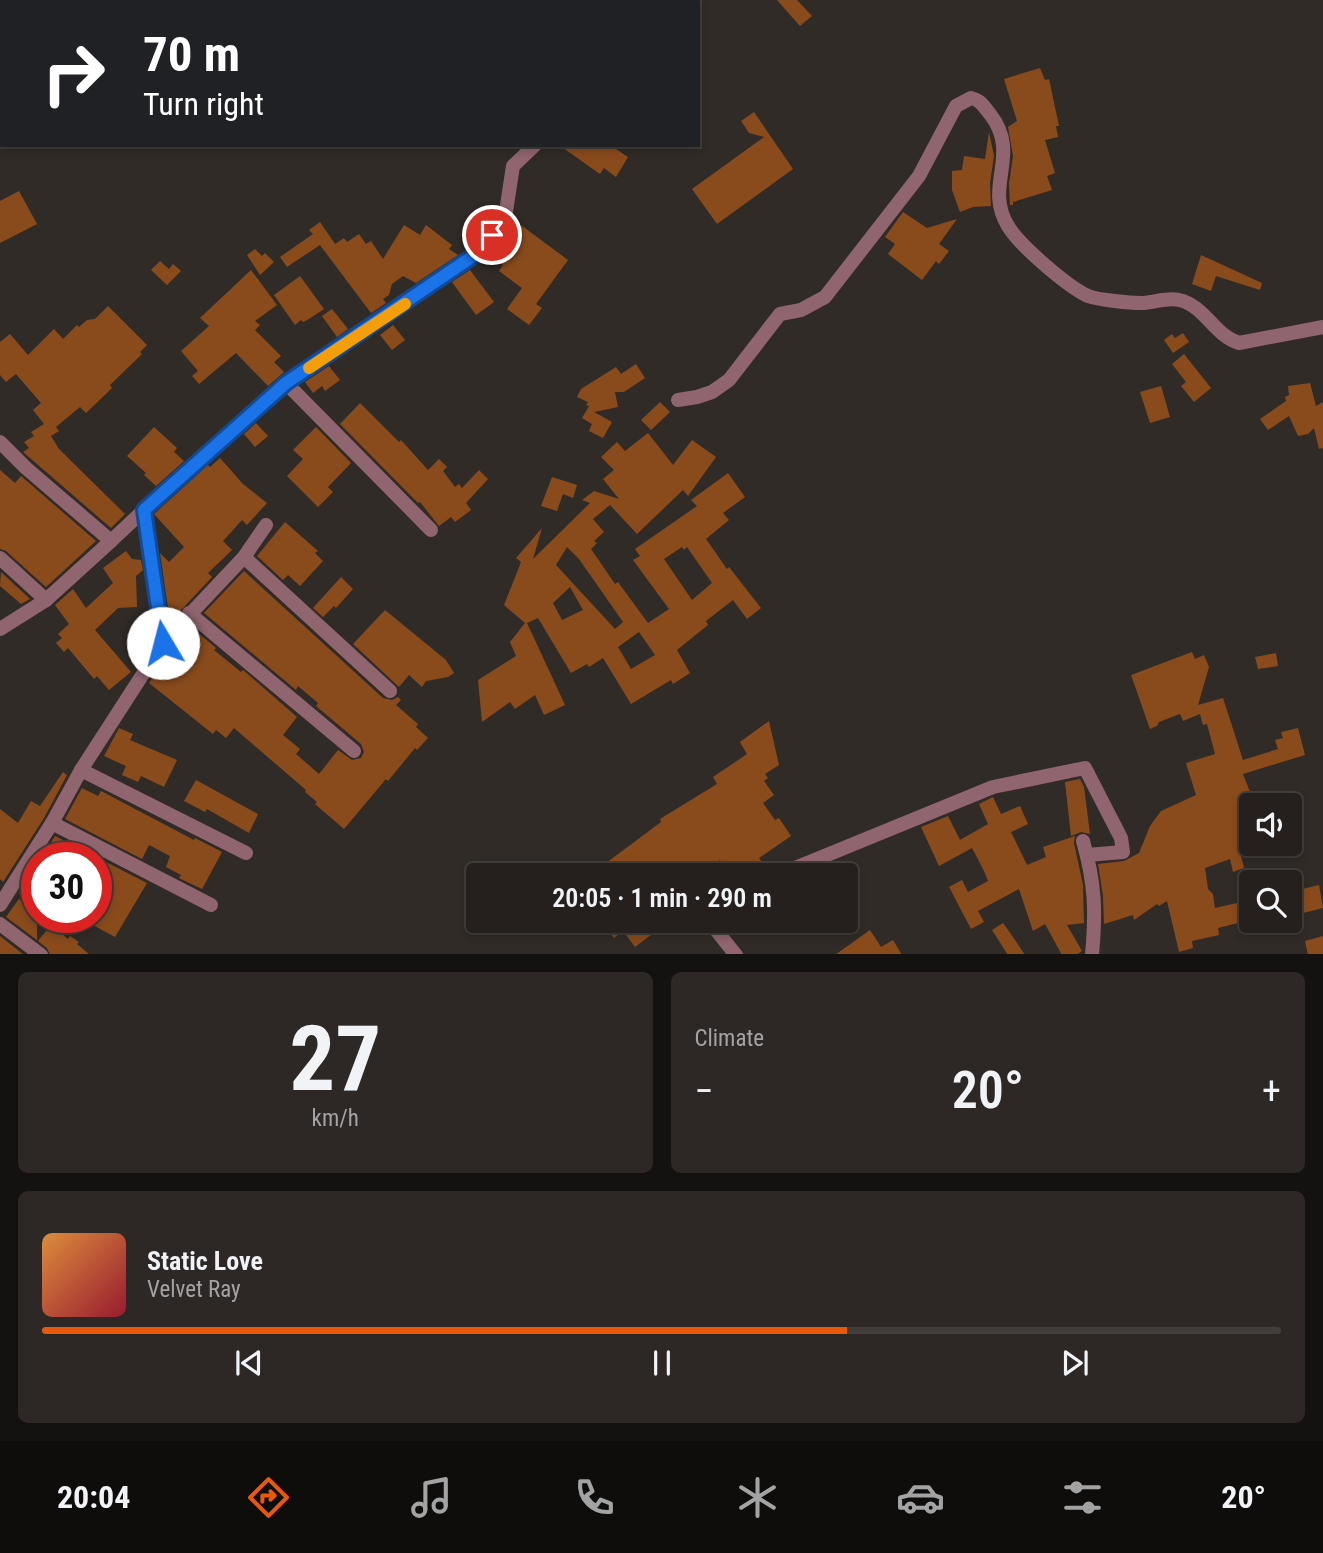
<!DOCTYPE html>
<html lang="en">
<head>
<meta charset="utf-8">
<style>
	:root { --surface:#25201d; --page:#2d2826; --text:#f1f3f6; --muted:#a3a3a4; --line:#423e3b; --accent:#ea580c }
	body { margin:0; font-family:"Roboto Condensed",sans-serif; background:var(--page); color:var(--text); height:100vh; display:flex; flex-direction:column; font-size:26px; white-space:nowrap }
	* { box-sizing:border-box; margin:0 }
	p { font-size:23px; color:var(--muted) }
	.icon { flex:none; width:38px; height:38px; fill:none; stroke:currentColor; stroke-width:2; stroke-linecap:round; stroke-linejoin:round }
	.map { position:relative; height:954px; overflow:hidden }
	.drawer { display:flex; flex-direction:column; gap:18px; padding:18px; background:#141210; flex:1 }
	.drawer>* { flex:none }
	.top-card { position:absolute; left:0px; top:0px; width:700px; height:147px; box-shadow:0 4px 10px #0003,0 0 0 2px var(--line); background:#202124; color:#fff; overflow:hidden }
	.buttons { position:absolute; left:1239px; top:793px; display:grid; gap:14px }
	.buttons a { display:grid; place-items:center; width:63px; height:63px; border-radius:7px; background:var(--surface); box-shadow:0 4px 10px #0003,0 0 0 2px var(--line); font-size:35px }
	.speed { position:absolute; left:21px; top:842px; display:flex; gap:14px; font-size:35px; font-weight:700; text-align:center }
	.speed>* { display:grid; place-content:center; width:91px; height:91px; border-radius:50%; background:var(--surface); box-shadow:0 4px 10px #0003,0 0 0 2px var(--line); line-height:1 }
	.speed .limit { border:10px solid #d22; background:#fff; color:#111 }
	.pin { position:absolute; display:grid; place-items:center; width:60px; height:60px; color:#fff; margin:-30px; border:4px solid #fff; border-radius:50%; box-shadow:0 2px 7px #0007 }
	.me { position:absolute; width:77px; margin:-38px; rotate:352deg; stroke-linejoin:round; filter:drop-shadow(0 0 5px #0008) }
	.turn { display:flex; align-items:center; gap:24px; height:147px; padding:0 28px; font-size:32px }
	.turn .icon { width:91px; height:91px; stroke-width:2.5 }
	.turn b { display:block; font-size:49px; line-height:60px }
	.big { font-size:52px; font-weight:600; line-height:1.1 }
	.drawer .widget { flex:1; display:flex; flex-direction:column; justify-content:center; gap:10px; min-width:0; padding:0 24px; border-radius:10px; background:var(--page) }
	.drawer .dial { align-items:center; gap:0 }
	.dial b { font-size:91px; line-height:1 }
	.song { display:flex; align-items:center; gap:21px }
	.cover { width:84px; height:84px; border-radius:10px; background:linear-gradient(135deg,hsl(30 70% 55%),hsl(350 70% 35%)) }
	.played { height:7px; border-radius:4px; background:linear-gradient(90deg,var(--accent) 65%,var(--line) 65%) }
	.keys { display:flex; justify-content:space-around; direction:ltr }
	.heat { display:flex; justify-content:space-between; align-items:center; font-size:38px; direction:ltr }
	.drawer .tiles { flex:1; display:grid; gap:18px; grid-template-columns:1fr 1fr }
	.widget:last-child { grid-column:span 2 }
	.trip { position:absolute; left:466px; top:863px; width:392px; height:70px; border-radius:7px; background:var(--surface); box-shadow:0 4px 10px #0003,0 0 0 2px var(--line); font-weight:600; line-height:70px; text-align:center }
	.menu { display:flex; height:112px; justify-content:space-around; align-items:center; background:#0f0d0c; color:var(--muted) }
	.menu .icon { width:49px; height:49px }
	.menu .active { color:var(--accent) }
	.menu b { font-size:32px; color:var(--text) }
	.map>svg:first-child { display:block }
	.building { fill:#8a4b1c; fill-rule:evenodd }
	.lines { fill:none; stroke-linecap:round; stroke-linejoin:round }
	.street { stroke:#906570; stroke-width:14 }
	.route-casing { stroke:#114b97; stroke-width:18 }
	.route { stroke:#1a73e8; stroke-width:12 }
	.slow { stroke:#f59e0b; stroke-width:12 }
</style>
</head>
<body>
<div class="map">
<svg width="1323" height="955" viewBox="0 0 1323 955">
	<rect width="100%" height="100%" fill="#312b27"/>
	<!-- building -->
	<g class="building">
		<polygon points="777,0 797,0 812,16 800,26"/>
		<polygon points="1040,68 1045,80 1049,79 1059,126 1056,126 1058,137 1045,140 1055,173 1047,176 1052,190 1013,202 1013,205 1010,205 1009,184 1013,156 1008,127 1017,121 1004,79"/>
		<polygon points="754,112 793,169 717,224 692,189 764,137 749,133 741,121"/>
		<polygon points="989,132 994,156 990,183 991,206 973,207 960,212 952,190 952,171 962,170 964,156 985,159"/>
		<polygon points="559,145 610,145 628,157 616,177 604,168 600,174"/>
		<polygon points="19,191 37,224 0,243 0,201"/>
		<polygon points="903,212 927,228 957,219 939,244 949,251 939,264 936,261 922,280 888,254 895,244 885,237"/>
		<polygon points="514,220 568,260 536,304 542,308 529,325 507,309 522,288 499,271 503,265 489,255"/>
		<polygon points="320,222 335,244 344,238 347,242 359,234 366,244 371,241 383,259 404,225 420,235 426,225 452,245 449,249 458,255 416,283 403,276 392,284 389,295 383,299 386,303 371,313 320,245 287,267 280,257 313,234 309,230"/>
		<polygon points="255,249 262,256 265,253 274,262 260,275 247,255"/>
		<polygon points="1201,255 1262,283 1260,290 1216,276 1211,291 1192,284"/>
		<polygon points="160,261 169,269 173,264 181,271 167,285 151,270"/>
		<polygon points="251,270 277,305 255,321 260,325 255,330 281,356 274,362 284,372 268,386 236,353 199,384 192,376 198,371 181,351 209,326 200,318"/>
		<polygon points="470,270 494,302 476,315 452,282"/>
		<polygon points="300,276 324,309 309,319 303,322 301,320 295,325 274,295"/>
		<polygon points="108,306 147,345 140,352 142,354 110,385 112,388 86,413 80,407 56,427 59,431 51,436 59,449 125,514 111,528 23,452 29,448 24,442 34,436 31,432 44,424 33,410 41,403 16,374 6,382 0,375 0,342 10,334 28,355 54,329 63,339 77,325 79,327 87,320 95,319"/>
		<polygon points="332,309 348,329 337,337 322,316"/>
		<polygon points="393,325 405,340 392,350 380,335"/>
		<polygon points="1183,333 1189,342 1173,353 1164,340 1172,334 1175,338"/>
		<polygon points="1184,354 1211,388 1194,402 1181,386 1186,382 1172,364"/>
		<polygon points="636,364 645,378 624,392 615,392 618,407 594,412 612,422 603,438 589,431 592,424 582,418 589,406 586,405 588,402 577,397 581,389 616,367 621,374"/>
		<polygon points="329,366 340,380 325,391 322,386 313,393 305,382"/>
		<polygon points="1310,383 1316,406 1323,402 1323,448 1319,449 1314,428 1308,434 1298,436 1289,416 1268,430 1260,419 1286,401 1285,397 1289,395 1288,386"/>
		<polygon points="1161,386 1170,417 1150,423 1140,392"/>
		<polygon points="660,402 670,412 651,430 641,420"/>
		<polygon points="360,403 399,442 401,440 428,470 439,459 447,467 443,471 455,487 459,484 462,488 479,470 488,479 466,503 471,510 455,522 451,517 439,526 420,502 418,503 340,424"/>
		<polygon points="256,423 268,436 255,447 244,434"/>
		<polygon points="154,427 177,448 174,452 184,461 156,486 144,475 146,473 127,456"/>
		<polygon points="316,427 351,463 328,487 333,492 318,507 287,476 303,459 293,450"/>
		<path d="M648 433 673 465 692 440 716 457 688 496 683 490 637 534 610 505 593 519 604 532 594 541 597 543 591 549 615 584 618 582 648 623 669 609 633 560 640 556 635 549 697 506 691 500 728 473 745 497 723 513 729 520 706 539 727 569 729 567 761 608 747 619 733 600 706 621 708 625 677 650 690 673 673 684 671 680 631 704 603 658 589 667 587 664 571 673 538 618 527 623 565 705 544 715 535 695 515 709 510 702 482 722 478 680 516 656 510 642 525 623 504 605 521 562 516 558 542 528 533 559 590 503 582 500 594 491 619 499 603 479 614 470 601 457 617 442 625 451ZM567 547 579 559 623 622 615 629 556 565ZM682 547 684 550 687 547 712 583 692 600 664 559ZM570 587 583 610 562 620 553 603ZM639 632 655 655 631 669 618 647Z"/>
		<polygon points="220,458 243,484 267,503 247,525 242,520 223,541 232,550 208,573 212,577 170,622 160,553 169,562 184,547 154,514 208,465 210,467"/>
		<polygon points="0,470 15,483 21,476 96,541 46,587 6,551 0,549"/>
		<polygon points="552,477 577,485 573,498 563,494 557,511 541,506"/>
		<polygon points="285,522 318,551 315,553 323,561 300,586 288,575 283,580 257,556"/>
		<polygon points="126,551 132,559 141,560 143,570 136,576 137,607 118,608 95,630 131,672 109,690 97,676 94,679 68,648 64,652 56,643 62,638 58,634 69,624 55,605 73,589 86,608 113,583 103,568"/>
		<polygon points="244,571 383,698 392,700 398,697 401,700 396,705 418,724 416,727 428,738 417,750 415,748 388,781 386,779 344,829 315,804 317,802 305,792 306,790 234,728 226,738 216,730 213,734 149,683 157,670 159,672 173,654 171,649 191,627 216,648 214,650 241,672 243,670 297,717 283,735 300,749 296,754 319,774 338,750 352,760 361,758 364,752 361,744 316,706 318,703 298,686 296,690 204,613"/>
		<polygon points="1,572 30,599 21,604 0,586"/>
		<polygon points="341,577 353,589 336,608 334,606 323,617 313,608"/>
		<polygon points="385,610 446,660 454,673 448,677 426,681 422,687 409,675 399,687 353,644"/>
		<polygon points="1192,652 1195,659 1204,655 1209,667 1198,705 1223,698 1243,760 1278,749 1275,740 1283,738 1281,732 1298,728 1305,755 1243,774 1255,805 1251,805 1251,844 1273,844 1274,846 1241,856 1244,868 1233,872 1230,859 1205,868 1208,889 1213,894 1215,908 1237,903 1242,922 1218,928 1219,935 1192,941 1193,948 1179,952 1167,901 1159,906 1157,904 1134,920 1133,915 1104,924 1103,896 1098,864 1124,861 1139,853 1150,826 1161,811 1196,795 1186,763 1215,754 1207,724 1203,725 1200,714 1183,721 1180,714 1159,722 1157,726 1150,729 1131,675"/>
		<polygon points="1276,653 1278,666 1258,669 1255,657"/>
		<polygon points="769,721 779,765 765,774 768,778 764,781 774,795 763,803 775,820 779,818 791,836 759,858 764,865 750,875 730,875 720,860 706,870 659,869 664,875 590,875 661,822 660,819 717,784 713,777 747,754 740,742"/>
		<polygon points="119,728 133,734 130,740 177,760 164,787 141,776 138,782 122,775 126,766 104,756"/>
		<polygon points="63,772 67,775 44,818 3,882 0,879 0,809 18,823 31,801 40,806"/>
		<polygon points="1080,779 1084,787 1090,834 1081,832 1071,836 1065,782"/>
		<polygon points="196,780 258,814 249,833 207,809 205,812 184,801"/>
		<polygon points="82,788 98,796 101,791 194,840 195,838 222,852 202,889 179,878 181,875 166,867 170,856 149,845 142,859 65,819"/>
		<polygon points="993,797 1001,814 1020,806 1028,824 1011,832 1027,865 1046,857 1043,847 1075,836 1074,843 1083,885 1084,923 1067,925 1082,951 1076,955 1062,955 1045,924 1033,931 1019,889 978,911 984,922 971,929 949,887 962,880 968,892 988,881 984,871 972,848 939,866 921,827 948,816 960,840 988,824 979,804"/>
		<polygon points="55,836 147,883 115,937 78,917 96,917 96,892 106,873 96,868 96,858 42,858"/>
		<polygon points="37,865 37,897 29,893 26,897 19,893"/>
		<polygon points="1319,885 1323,908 1291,916 1290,892"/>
		<polygon points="19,899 37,912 37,940 6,917"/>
		<polygon points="601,920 671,920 635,947 623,931 614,938"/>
		<polygon points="1003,923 1013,937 1025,955 1008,955 992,930"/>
		<polygon points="51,925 68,939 70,936 79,942 77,944 90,955 50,955 47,948 38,941"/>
		<polygon points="870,930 881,947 893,940 902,955 835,955"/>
		<polygon points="0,936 24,955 0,955"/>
		<polygon points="1323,936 1323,955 1308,955 1305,941"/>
	</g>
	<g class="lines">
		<!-- street -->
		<g class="street">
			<polyline points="608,2 609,0"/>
			<polyline points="286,383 431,530"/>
			<path d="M678 400 697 397 712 392 729 380 780 314 801 310 825 297 919 176 956 106 971 98C981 100 984 107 990 114 1022 155 983 185 1008 226 1019 245 1068 287 1088 296 1099 300 1130 303 1141 303 1153 303 1167 297 1179 300 1204 305 1215 336 1239 343L1323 327"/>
			<polyline points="0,442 26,468 111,541 144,510"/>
			<polyline points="244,557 390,691"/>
			<polyline points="0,558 46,600"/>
			<polyline points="189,613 354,751"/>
			<polyline points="0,629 46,600 111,541"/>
			<polyline points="163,643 244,557 266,525"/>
			<polyline points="81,770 246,853"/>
			<polyline points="52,823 211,905"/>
			<path d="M1083 841C1095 883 1096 911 1092 955"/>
			<polyline points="778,875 993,787 1085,768 1121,838 1123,852 1087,855"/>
			<polyline points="0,905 52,823 81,770 163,643 144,510 286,383 479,252 505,218 513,166 535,145"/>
			<polyline points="708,920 736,955"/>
			<polyline points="0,924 41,955"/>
		</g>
	</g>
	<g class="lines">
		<defs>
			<polyline id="route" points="163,643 144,510 286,383 479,252 492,235"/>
		</defs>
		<!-- route casing -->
		<use href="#route" class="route-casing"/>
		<!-- route -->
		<use href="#route" class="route"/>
		<!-- slow -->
		<polyline class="slow" points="309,368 405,304"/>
	</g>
</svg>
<div class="buttons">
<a><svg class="icon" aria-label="sound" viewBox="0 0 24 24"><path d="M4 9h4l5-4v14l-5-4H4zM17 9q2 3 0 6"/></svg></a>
<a><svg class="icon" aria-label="search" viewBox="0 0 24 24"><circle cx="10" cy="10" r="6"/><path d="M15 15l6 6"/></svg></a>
</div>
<div class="speed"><div class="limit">30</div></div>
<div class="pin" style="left:492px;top:235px;background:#d93025"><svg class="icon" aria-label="arrive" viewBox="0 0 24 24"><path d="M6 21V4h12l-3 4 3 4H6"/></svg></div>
<svg class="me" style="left:163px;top:643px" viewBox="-20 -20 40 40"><circle r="19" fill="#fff"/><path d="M0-13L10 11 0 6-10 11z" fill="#1a73e8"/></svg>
<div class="trip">20:05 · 1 min · 290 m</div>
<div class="top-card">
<div class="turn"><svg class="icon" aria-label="right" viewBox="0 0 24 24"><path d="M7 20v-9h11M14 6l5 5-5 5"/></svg><div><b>70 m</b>Turn right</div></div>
</div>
</div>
<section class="drawer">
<div class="tiles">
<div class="widget dial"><b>27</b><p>km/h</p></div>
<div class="widget"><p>Climate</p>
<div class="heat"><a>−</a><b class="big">20°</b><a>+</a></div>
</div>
<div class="widget">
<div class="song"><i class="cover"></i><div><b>Static Love</b><p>Velvet Ray</p></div></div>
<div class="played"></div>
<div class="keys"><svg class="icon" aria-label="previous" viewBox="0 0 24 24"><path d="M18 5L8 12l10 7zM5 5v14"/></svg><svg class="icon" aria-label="pause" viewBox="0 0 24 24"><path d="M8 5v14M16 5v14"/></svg><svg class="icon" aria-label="next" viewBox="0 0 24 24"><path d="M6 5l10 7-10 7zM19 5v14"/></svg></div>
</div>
</div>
</section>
<nav class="menu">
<b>20:04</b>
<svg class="icon active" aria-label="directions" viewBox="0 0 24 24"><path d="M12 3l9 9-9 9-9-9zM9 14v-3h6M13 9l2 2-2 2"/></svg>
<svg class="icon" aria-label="music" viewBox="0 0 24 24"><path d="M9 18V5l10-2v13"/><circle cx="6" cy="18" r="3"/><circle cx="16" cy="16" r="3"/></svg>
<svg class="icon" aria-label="phone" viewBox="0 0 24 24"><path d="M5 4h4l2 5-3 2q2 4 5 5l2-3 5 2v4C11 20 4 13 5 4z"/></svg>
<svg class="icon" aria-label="climate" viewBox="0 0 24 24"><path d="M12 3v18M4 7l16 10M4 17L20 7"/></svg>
<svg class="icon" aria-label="car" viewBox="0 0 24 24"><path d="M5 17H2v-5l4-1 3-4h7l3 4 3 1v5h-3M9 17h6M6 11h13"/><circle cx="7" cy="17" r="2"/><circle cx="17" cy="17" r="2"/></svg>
<svg class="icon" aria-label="filters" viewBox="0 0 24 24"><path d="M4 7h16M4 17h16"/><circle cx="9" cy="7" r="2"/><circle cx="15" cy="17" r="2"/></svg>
<b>20°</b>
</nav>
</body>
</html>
